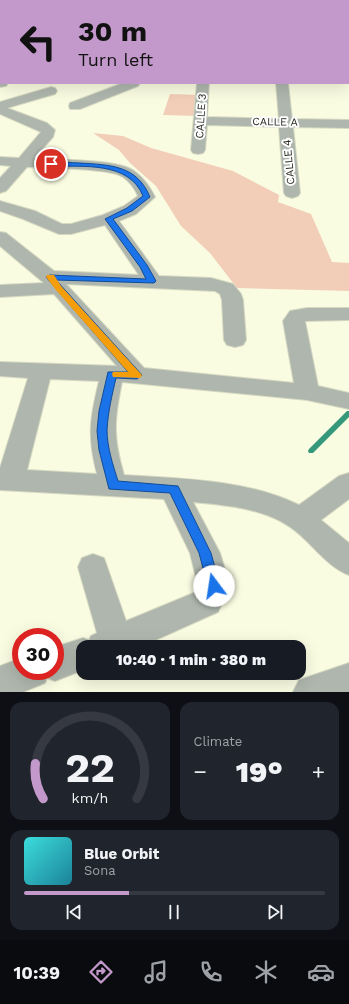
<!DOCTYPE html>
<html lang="en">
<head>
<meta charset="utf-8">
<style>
	:root { --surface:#171b24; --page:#20242c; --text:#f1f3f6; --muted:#9ea1a6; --line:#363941; --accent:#c299ca }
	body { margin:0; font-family:"Work Sans",sans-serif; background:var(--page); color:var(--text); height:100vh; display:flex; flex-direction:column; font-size:15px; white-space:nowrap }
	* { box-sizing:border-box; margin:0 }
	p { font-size:13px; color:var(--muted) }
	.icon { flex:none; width:22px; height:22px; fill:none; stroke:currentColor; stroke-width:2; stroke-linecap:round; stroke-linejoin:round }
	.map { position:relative; height:692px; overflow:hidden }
	.drawer { display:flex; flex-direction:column; gap:10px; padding:10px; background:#0d0f14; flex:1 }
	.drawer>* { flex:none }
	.top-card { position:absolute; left:0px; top:0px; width:349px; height:84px; box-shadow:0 4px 16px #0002; background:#c299ca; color:#111; overflow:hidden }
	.speed { position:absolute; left:12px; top:628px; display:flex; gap:8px; font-size:20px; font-weight:700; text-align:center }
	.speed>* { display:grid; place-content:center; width:52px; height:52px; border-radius:50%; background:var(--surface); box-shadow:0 4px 16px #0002; line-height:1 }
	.speed .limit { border:6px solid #d22; background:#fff; color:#111 }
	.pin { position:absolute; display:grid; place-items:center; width:34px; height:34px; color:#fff; margin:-17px; border:2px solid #fff; border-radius:50%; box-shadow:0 1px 4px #0007 }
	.me { position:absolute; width:44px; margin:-22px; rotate:346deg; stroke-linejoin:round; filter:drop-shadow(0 0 3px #0008) }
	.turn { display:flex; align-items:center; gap:14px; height:84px; padding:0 12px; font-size:18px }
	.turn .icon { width:52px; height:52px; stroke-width:2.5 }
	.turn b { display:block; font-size:28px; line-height:34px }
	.big { font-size:30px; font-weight:800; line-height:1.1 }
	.drawer .card { flex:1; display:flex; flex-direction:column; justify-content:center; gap:6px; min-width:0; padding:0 14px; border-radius:12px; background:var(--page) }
	.drawer .dial { align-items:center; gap:0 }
	.dial svg { height:104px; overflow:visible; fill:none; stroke:var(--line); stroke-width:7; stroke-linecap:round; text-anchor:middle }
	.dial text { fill:var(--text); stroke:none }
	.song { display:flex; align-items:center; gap:12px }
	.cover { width:48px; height:48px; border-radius:6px; background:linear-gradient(135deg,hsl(180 70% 55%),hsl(190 70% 35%)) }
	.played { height:4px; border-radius:2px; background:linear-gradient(90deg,var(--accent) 35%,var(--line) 35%) }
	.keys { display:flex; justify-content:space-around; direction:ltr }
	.heat { display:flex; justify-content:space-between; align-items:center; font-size:22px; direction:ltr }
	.drawer .tiles { flex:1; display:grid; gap:10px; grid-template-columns:1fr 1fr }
	.card:last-child { grid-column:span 2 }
	.trip { position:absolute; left:76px; top:640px; width:230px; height:40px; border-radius:12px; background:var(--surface); box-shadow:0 4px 16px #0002; font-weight:800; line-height:40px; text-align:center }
	.dock { display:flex; height:64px; justify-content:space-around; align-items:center; background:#090b0e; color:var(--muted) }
	.dock .icon { width:28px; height:28px }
	.dock .on { color:var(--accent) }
	.dock b { font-size:18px; color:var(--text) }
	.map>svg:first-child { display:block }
	.green { fill:#f2cdb8 }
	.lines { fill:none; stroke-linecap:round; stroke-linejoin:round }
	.stream { fill:#35987b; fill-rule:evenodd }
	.minor-casing { stroke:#d6d9c1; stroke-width:2 }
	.minor { fill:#aeb6ad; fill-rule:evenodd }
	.route { fill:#1a73e8; stroke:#114b97 }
	.slow { fill:#f59e0b }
	.labels { text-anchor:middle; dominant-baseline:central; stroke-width:4; stroke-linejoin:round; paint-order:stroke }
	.far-street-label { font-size:11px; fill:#1f2017; stroke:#fff }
</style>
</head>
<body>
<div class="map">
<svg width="349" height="692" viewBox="0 0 349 692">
	<rect width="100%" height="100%" fill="#f9fce1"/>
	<!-- green -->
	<g class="green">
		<polygon points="170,94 202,95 199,116 163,115"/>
		<polygon points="93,133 123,136 151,148 233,171 279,195 278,202 311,214 332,262 349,263 349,291 237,288 210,253 181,226 156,186 130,163 119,150"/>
	</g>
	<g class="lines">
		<!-- stream -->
		<polygon class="stream" points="347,411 349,411 349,417 313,453 309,453 308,451 309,449"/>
		<defs>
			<g id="minor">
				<polygon points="76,0 89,0 76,1"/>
				<polygon points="184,0 195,0 184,1"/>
				<rect x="235" y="0" width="14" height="1"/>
				<rect x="319" y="0" width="9" height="1"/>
				<polygon points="348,1 349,2 349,9 348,8"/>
				<rect x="0" y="15" width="1" height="6"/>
				<rect x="348" y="46" width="1" height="6"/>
				<rect x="0" y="57" width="1" height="6"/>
				<rect x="348" y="62" width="1" height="9"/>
				<polygon points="0,79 1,83 8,83 6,86 0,87"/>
				<polygon points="123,83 140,83 138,86 80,109 70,109 69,106 70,103"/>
				<polygon points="197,83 209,83 207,117 279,119 276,83 288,83 292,119 349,120 349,128 293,127 300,193 298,196 292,198 286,196 284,193 279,127 207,125 205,150 203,153 198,154 193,153 191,150"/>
				<path d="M51 87 55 88 57 91 55 94 7 108 47 123 55 130 53 137 34 158C56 160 119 159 134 171 144 178 150 187 155 197L136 214 119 221 159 276 211 278 233 284 241 294 243 300 246 340 243 345 235 347 227 345 224 340 222 300 220 294 215 291 66 284 144 368 294 383 283 321 290 311 307 308H349V320L305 321 318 386 349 393V409L307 400 122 382C114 421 113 437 124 475 183 479 245 479 299 505L339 476 349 473V499L321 520 349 543V575C325 566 311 541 290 527 262 508 226 505 193 502L220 553 230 586 218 612 140 647H83V670L55 681 47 678 45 683 23 692H0V666L21 658V671H55V647L83 638 89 640 91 636 97 633 78 567 82 558 93 554 104 558 126 621 196 592 198 586 190 553 164 499 0 490V468L28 378 0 376V362L117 366 54 294 0 297V285L44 283 0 246V232L6 233 54 271 139 275 105 225 71 234H59L23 219 0 211V201L35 211 62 224H71L103 215 124 206 138 196C135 189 129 181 123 177 110 168 46 168 27 167L6 191 0 193V178L11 166 0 165V157L19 158 41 132 0 114V102ZM50 379 99 381C90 419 87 435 97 474L27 470Z"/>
				<polygon points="349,663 349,692 293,692 299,680"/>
			</g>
		</defs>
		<!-- minor casing -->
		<use href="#minor" class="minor-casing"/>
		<!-- minor -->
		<use href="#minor" class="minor"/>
	</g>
	<!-- route -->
	<path class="route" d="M49 162C59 161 70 163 80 163 110 165 137 165 150 197L132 211 113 219 147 265 156 281 154 283 56 280 142 375 137 379 116 378C112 395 108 412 107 430 107 447 113 465 118 481L178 486 211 553 220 586 218 591 214 592 209 591 199 553 170 493 109 489 99 450 97 431 99 411 108 372H128L46 277 50 275 146 279 140 267 105 219 127 208 143 196C129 161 83 167 51 166L49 165Z"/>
	<!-- slow -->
	<polygon class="slow" points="47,275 54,275 61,286 140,373 142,375 140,378 113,377 112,374 113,372 128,372 56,290 46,277"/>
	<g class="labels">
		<!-- far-street labels -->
		<g class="far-street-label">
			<text transform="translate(201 116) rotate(-86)">CALLE 3</text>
			<text transform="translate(275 122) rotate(1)">CALLE A</text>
			<text transform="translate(289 162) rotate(-95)">CALLE 4</text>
		</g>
	</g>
</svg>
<div class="speed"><div class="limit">30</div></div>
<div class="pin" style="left:51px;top:164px;background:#d93025"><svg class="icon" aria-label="arrive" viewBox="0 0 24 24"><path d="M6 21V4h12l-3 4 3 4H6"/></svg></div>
<svg class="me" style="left:214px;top:586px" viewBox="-20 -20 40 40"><circle r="19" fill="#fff"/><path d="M0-13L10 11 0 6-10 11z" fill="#1a73e8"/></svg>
<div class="trip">10:40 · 1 min · 380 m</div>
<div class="top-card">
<div class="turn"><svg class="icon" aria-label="left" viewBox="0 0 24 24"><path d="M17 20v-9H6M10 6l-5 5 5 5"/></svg><div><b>30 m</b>Turn left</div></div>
</div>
</div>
<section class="drawer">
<div class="tiles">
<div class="card dial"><svg viewBox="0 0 100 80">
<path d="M14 69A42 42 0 1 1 86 69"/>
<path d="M14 69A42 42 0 0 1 8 42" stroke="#c299ca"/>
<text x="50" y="56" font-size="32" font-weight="700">22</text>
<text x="50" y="72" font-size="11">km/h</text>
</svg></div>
<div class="card"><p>Climate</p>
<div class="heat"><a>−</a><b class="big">19°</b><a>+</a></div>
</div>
<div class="card">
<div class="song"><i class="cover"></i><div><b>Blue Orbit</b><p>Sona</p></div></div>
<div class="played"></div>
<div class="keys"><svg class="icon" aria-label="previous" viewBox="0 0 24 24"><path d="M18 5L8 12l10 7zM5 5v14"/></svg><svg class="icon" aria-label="pause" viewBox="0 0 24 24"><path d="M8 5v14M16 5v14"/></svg><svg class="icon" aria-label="next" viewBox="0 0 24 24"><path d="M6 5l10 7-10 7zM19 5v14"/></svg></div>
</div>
</div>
</section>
<nav class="dock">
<b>10:39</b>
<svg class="icon on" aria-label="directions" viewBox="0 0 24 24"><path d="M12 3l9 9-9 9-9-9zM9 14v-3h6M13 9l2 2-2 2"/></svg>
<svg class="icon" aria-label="music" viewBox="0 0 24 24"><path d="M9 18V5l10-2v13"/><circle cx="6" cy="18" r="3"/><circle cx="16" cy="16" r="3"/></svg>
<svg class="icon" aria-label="phone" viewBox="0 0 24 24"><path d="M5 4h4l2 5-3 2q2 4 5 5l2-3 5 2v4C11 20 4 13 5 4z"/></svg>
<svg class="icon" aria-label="climate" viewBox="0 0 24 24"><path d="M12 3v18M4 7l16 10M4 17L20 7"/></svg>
<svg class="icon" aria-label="car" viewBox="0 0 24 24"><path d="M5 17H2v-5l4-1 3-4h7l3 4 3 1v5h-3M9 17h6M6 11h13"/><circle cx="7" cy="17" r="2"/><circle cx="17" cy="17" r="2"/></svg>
</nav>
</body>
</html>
